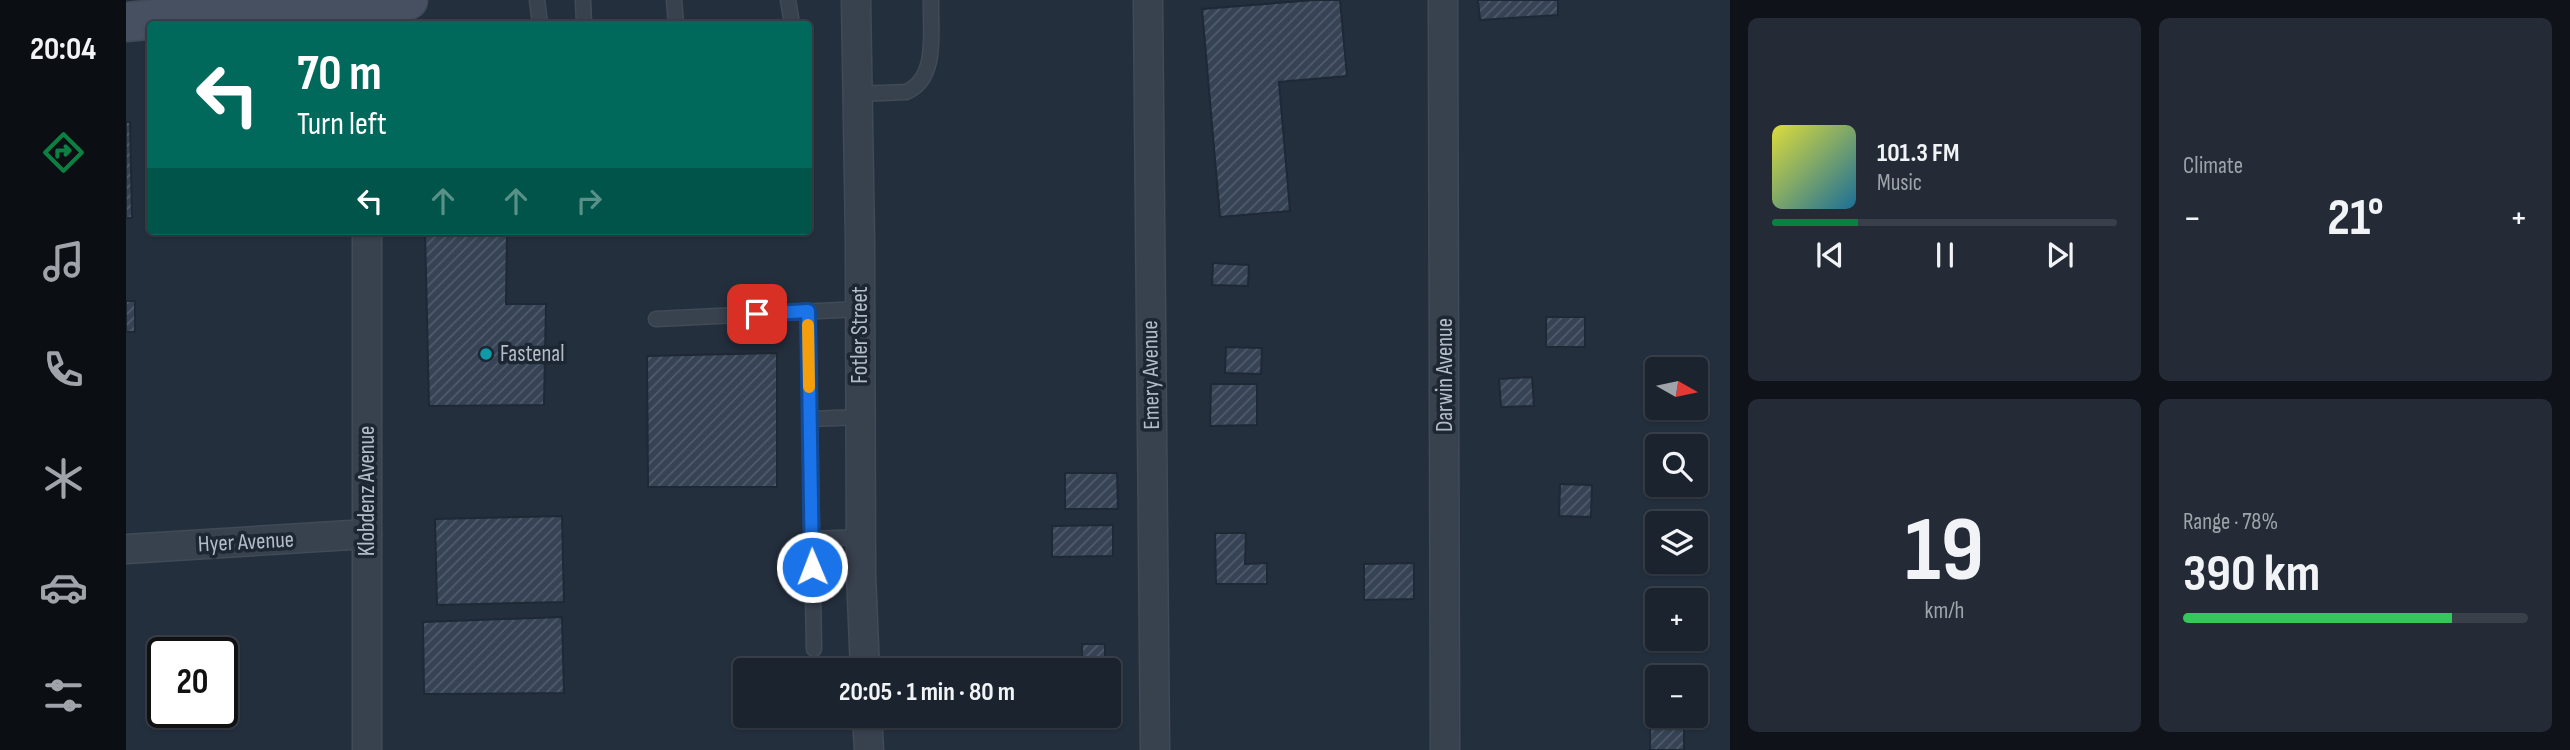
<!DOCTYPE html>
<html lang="en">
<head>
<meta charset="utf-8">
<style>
	:root { --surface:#1b232e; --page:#242b36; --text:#f1f3f6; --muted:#a0a4aa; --line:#39404a; --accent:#0b8043 }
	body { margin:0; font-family:"Sofia Sans Condensed",sans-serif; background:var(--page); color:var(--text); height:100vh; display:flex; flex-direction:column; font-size:26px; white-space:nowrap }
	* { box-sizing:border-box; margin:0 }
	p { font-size:23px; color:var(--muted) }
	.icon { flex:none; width:38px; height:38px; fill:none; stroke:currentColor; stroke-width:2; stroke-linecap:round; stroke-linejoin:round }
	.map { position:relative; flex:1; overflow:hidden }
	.drawer { display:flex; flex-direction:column; gap:18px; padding:18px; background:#0f1319; width:840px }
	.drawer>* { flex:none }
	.top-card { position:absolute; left:21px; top:21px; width:665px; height:214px; border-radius:7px; box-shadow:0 2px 5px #0004,0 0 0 2px var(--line); background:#00695c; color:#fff; overflow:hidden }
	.needle { width:46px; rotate:99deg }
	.fabs { position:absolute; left:1519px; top:357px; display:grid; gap:14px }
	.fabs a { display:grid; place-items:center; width:63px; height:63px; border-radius:7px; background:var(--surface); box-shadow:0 2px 5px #0004,0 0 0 2px var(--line); font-size:35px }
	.speed { position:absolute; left:21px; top:637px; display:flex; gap:14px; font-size:35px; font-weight:700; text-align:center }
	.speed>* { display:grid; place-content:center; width:91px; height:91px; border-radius:50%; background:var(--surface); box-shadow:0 2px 5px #0004,0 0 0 2px var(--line); line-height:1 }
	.speed .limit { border:4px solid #111; border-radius:10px; background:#fff; color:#111 }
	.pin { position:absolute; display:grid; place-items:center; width:60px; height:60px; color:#fff; margin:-30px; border-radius:14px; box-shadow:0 4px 10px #0006 }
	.me { position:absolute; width:77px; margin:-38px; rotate:359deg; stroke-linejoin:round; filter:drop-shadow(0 0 5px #0008) }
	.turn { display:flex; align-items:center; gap:24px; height:147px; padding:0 35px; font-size:32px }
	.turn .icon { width:91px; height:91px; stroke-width:2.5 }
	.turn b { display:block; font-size:49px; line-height:60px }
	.lanes { display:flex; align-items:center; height:66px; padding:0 35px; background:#0003; justify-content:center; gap:35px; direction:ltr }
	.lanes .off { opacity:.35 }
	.big { font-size:52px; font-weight:700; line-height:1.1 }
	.drawer .card { flex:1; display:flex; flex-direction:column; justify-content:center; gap:10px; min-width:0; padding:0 24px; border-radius:10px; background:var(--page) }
	.drawer .dial { align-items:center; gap:0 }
	.dial b { font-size:91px; line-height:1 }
	.song { display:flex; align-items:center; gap:21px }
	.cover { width:84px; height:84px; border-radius:10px; background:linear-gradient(135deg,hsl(60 70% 55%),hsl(200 70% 35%)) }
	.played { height:7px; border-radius:4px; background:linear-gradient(90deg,var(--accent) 25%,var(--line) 25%) }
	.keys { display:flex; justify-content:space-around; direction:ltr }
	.heat { display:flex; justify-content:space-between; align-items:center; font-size:38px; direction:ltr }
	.charge { height:10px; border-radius:5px; background:linear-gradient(90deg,#34c759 78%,var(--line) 0) }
	.drawer .tiles { flex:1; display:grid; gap:18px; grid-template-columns:repeat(2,1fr) }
	.trip { position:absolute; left:607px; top:658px; width:388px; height:70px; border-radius:7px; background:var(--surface); box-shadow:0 2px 5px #0004,0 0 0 2px var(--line); font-weight:700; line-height:70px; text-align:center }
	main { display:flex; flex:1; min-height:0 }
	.tab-bar { display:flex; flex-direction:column; width:126px; justify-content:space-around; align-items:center; background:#0b0e12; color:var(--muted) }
	.tab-bar .icon { width:49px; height:49px }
	.tab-bar .selected { color:var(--accent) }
	.tab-bar b { font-size:32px; color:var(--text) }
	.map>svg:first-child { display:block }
	.building { fill:url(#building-hatch); stroke:#1f2835; stroke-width:2 }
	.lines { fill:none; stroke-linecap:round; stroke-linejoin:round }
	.service-casing { stroke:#414a57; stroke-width:17 }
	.minor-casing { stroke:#414a57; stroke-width:31 }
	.secondary-casing { stroke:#414a57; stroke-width:41 }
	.service { stroke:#38414e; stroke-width:14 }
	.minor { stroke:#38414e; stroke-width:28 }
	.secondary { stroke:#465061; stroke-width:38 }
	.route-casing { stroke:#114b97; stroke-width:18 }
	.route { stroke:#1a73e8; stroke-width:12 }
	.slow { stroke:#f59e0b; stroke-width:12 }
	.culture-dot { fill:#0f9aa8; stroke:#1d2633; stroke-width:2.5 }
	.labels { text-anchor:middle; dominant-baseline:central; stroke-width:7; stroke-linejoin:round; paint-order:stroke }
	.street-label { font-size:23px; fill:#b4bcc9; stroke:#1d2633 }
	.poi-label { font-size:23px; fill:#b4bcc9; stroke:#1d2633; text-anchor:start }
</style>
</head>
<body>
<main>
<nav class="tab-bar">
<b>20:04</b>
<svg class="icon selected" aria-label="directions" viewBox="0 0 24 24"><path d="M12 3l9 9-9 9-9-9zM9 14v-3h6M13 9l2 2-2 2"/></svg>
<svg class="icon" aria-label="music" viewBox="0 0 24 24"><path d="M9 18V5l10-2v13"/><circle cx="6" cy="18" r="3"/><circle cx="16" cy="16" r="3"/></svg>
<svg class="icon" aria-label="phone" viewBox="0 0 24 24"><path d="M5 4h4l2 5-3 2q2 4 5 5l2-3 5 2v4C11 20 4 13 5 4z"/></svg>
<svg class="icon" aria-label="climate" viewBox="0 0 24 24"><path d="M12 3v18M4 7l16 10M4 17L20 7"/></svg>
<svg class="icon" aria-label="car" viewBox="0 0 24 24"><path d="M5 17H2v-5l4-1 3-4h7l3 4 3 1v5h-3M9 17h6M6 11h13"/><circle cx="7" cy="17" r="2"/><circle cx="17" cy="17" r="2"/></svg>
<svg class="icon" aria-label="filters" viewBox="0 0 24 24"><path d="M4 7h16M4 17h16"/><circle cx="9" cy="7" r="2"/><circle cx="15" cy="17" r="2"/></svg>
</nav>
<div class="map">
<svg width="1604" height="750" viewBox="0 0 1604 750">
	<defs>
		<pattern id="building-hatch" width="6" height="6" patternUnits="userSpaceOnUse" patternTransform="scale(1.75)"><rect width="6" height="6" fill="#364354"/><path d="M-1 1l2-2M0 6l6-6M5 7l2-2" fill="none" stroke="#515c6b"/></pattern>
	</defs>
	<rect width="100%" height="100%" fill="#242f3e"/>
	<!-- building -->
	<g class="building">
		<polygon points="1189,0 1214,0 1221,76 1153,82 1164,211 1094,217 1076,9"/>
		<polygon points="1352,0 1432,0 1432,15 1354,20"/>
		<polygon points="0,122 4,122 6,218 0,218"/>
		<polygon points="299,231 381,231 380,304 420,304 418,405 303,406"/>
		<polygon points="1087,263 1123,265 1122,286 1086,285"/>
		<rect x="0" y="301" width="9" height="31"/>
		<rect x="1420" y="317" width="39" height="30"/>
		<polygon points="1100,347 1136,348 1135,374 1099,373"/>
		<polygon points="651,353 651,487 522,487 521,356"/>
		<polygon points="1406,377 1408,406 1375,407 1373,379"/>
		<polygon points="1085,384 1131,384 1131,425 1084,426"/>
		<polygon points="939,473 991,473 992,509 939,509"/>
		<polygon points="1434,484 1466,485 1465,517 1433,516"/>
		<polygon points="436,516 438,602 311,605 309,519"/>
		<polygon points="987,525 987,556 926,557 926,526"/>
		<polygon points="1089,533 1120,533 1119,564 1141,563 1141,584 1090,584"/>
		<polygon points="1288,563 1288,599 1238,600 1238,564"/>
		<polygon points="436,617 438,693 298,694 297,622"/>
		<rect x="956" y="644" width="23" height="26"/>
		<rect x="1524" y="717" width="34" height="33"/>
	</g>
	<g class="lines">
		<defs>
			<g id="service">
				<polyline points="411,0 414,24"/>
				<polyline points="457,0 458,24"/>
				<polyline points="548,0 550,24"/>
				<polyline points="662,0 666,24"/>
				<path d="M731 94 780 92C813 79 804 29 805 0"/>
				<polyline points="682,311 688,649"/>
				<polyline points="530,319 734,309"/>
				<polyline points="684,419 735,417"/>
				<polyline points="686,539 735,537"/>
			</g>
			<g id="minor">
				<polyline points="730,0 734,241 735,574 739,670"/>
				<polyline points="1022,0 1029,750"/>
				<polyline points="1317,0 1319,750"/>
				<polyline points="241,231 241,750"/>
				<polyline points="0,549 241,534"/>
				<polyline points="741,716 743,750"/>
			</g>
			<polyline id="secondary" points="0,22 161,6 282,0"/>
		</defs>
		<!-- service casing -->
		<use href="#service" class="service-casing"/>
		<!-- minor casing -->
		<use href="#minor" class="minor-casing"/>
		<!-- secondary casing -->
		<use href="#secondary" class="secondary-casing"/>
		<!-- service -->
		<use href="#service" class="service"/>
		<!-- minor -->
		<use href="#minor" class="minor"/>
		<!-- secondary -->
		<use href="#secondary" class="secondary"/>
	</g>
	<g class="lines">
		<defs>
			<polyline id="route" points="631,314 682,311 686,567"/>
		</defs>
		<!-- route casing -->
		<use href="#route" class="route-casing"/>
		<!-- route -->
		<use href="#route" class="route"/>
		<!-- slow -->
		<polyline class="slow" points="682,325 683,387"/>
	</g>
	<!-- markers -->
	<circle class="culture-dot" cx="360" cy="354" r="7"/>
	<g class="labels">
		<!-- street labels -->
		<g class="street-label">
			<text transform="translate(734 335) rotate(-90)">Fotler Street</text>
			<text transform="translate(1025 375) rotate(-91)">Emery Avenue</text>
			<text transform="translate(1319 375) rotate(-90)">Darwin Avenue</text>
			<text transform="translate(241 491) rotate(-90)">Klobdenz Avenue</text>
			<text transform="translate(120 542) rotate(-3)">Hyer Avenue</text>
		</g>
		<!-- poi labels -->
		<g class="poi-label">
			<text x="374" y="354">Fastenal</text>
		</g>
	</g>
</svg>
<div class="fabs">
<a><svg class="needle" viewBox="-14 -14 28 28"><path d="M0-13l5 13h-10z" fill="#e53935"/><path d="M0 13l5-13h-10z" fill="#a0a4aa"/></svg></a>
<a><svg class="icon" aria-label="search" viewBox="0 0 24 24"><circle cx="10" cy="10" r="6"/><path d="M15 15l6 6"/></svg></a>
<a><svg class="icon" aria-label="layers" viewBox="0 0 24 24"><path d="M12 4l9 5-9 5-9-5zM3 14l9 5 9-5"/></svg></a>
<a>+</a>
<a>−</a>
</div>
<div class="speed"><div class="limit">20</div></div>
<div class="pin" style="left:631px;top:314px;background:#d93025"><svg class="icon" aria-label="arrive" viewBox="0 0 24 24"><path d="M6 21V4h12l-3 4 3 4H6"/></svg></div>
<svg class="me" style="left:686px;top:567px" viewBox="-20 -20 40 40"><circle r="17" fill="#1a73e8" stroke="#fff" stroke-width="3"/><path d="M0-11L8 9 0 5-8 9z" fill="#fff"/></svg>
<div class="trip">20:05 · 1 min · 80 m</div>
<div class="top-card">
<div class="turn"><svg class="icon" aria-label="left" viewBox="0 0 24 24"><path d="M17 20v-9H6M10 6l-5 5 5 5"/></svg><div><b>70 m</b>Turn left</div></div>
<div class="lanes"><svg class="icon" aria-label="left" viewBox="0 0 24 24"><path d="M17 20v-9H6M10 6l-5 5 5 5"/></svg><svg class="icon off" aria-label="ahead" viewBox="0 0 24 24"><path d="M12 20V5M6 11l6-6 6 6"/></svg><svg class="icon off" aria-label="ahead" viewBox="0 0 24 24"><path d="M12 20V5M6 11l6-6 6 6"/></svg><svg class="icon off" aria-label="right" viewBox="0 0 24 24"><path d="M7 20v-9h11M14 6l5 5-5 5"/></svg></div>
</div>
</div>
<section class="drawer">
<div class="tiles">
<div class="card">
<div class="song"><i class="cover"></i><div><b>101.3 FM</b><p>Music</p></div></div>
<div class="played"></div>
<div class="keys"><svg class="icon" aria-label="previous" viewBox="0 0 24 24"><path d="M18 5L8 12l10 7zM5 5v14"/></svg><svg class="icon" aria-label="pause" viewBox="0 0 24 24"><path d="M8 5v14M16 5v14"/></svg><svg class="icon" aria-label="next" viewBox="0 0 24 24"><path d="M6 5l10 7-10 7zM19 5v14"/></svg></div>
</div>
<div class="card"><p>Climate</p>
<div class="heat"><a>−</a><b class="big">21°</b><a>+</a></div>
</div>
<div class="card dial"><b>19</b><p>km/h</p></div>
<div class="card"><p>Range · 78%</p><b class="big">390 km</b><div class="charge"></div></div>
</div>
</section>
</main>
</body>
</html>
